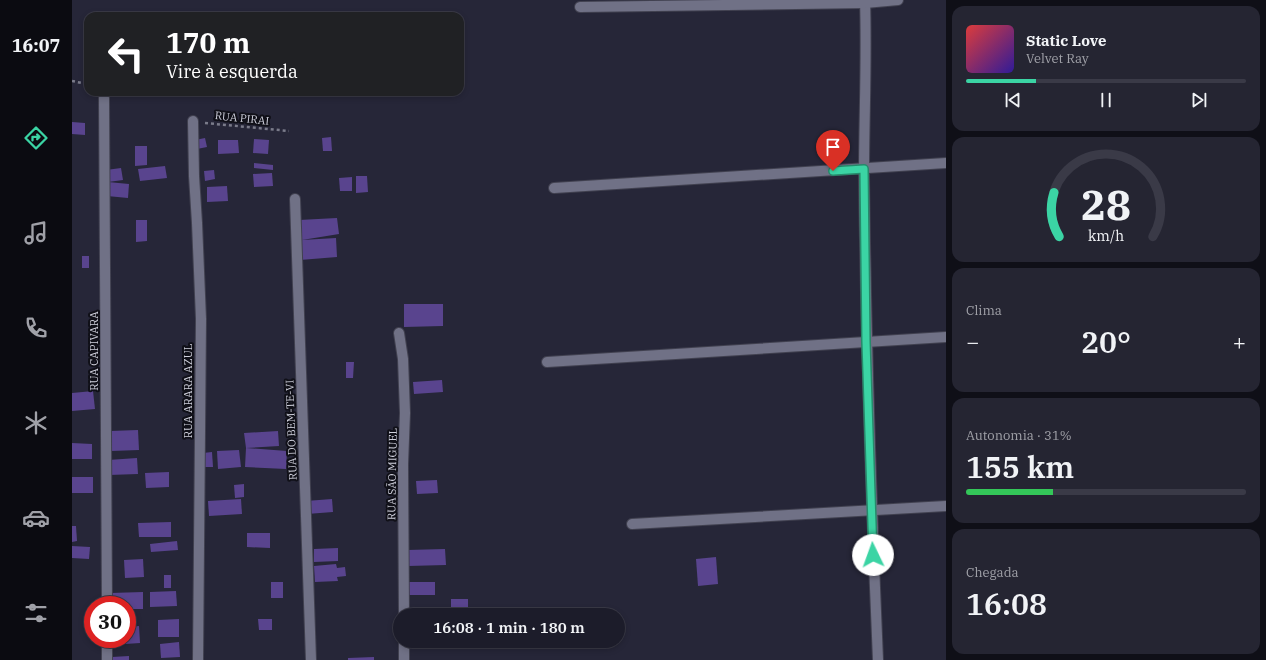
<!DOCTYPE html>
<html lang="pt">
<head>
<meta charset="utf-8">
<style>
	:root { --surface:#1c1c2a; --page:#252532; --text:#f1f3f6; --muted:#a0a1a8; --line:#3a3a47; --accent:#3bd4a4 }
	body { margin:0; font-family:"IBM Plex Serif",serif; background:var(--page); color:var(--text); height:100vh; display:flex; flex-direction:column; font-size:15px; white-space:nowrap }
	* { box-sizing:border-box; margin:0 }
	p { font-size:13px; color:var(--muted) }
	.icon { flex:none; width:22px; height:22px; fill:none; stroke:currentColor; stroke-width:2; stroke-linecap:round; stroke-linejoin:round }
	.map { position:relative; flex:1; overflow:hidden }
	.side { display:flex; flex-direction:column; gap:6px; padding:6px; background:#0f0f17; width:320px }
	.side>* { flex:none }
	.banner { position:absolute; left:12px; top:12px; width:380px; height:84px; border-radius:12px; box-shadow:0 2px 6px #0003,0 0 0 1px var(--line); background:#202124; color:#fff; overflow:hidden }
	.speed { position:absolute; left:12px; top:596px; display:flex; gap:8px; font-size:20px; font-weight:700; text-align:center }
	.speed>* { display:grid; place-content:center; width:52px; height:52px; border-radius:50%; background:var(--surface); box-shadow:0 2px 6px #0003,0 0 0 1px var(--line); line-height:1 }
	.speed .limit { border:6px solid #d22; background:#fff; color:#111 }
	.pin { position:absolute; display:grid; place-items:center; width:34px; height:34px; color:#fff; margin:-41px -17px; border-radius:50% 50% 50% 0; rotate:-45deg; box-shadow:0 0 4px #0007 }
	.pin .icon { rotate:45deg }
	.me { position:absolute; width:44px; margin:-22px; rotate:357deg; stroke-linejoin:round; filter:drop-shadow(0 0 3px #0008) }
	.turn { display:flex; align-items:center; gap:14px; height:84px; padding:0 16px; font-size:18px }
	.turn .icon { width:52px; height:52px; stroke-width:2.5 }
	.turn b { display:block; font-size:28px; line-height:34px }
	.big { font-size:30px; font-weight:600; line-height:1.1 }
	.side .card { flex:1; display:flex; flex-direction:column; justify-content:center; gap:6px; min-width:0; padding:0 14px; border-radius:12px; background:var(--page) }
	.side .dial { align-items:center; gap:0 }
	.dial svg { height:104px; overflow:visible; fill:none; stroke:var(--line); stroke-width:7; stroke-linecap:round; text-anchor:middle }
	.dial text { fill:var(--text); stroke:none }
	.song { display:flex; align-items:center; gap:12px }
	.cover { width:48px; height:48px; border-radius:6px; background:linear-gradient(135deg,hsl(0 70% 55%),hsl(250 70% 35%)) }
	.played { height:4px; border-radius:2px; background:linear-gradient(90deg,var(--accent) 25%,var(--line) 25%) }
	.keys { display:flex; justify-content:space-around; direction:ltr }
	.heat { display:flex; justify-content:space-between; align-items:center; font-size:22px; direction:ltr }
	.charge { height:6px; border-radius:3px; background:linear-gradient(90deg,#34c759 31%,var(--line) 0) }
	.trip { position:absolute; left:321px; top:608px; width:232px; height:40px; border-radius:20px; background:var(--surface); box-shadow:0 2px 6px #0003,0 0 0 1px var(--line); font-weight:600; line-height:40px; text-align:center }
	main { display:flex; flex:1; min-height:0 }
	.dock { display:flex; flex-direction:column; width:72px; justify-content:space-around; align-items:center; background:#0b0b11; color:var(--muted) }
	.dock .icon { width:28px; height:28px }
	.dock .active { color:var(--accent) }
	.dock b { font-size:18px; color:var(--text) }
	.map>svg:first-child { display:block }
	.building { fill:#59448e }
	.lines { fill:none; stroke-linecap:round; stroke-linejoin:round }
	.minor-casing { stroke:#414150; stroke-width:12 }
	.path { stroke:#7a7b8a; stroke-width:2.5; stroke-dasharray:3 3; stroke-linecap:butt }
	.minor { stroke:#707186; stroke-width:10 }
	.route-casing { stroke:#268a6b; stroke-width:10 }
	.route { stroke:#3bd4a4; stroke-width:7 }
	.labels { text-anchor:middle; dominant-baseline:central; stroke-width:4; stroke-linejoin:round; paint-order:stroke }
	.street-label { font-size:11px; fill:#d0d1dd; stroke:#101018 }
</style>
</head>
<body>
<main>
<nav class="dock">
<b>16:07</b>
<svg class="icon active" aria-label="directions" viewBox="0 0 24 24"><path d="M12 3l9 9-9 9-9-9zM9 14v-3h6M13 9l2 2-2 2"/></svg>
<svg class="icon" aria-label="music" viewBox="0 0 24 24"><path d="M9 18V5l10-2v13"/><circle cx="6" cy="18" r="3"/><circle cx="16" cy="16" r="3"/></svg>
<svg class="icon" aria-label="phone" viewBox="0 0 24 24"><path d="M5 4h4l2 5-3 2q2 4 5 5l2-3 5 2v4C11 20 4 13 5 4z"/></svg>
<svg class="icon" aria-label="climate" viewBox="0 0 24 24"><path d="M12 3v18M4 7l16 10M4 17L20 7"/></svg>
<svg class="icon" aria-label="car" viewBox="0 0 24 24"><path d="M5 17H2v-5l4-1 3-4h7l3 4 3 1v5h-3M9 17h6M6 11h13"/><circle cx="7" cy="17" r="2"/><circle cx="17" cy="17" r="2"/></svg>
<svg class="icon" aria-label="filters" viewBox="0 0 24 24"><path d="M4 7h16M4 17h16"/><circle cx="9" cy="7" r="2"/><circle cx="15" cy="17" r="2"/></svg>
</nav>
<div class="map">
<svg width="874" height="660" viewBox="0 0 874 660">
	<rect width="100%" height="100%" fill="#262638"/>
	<!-- building -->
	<g class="building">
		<polygon points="0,122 13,123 13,135 0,134"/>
		<polygon points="259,137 260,151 251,151 250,138"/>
		<polygon points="133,138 135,147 125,149 123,140"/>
		<polygon points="182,139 197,140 196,154 181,153"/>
		<polygon points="146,140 166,140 167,153 146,154"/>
		<polygon points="63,146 75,146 75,165 63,166"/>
		<polygon points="182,163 201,165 201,170 182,168"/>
		<polygon points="93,166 95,178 68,181 66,169"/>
		<polygon points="49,168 51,180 36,182 34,170"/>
		<polygon points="142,170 143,179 133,181 132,171"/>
		<polygon points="200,173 201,186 182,187 181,174"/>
		<polygon points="284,176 295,176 296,192 284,193"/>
		<polygon points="280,177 280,191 268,191 267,178"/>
		<polygon points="36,182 57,184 56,198 35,196"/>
		<polygon points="155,186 156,201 135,202 135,187"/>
		<polygon points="265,218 267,234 230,240 264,238 265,257 228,260 227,220"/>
		<polygon points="64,220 75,220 75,241 64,242"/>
		<rect x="10" y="256" width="7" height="12"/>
		<polygon points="332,304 371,304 371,326 332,327"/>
		<polygon points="274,362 282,362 281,378 274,378"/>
		<polygon points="370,380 371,392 342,394 341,382"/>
		<polygon points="21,391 23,409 0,411 0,393"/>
		<polygon points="66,430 67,450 39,451 38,431"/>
		<polygon points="206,431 207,446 174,448 215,451 214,469 173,467 174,448 172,433"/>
		<polygon points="0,443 20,444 20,459 0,459"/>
		<polygon points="167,450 169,467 146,469 145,451"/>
		<polygon points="140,452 141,467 132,467 131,453"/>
		<polygon points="65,458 66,474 37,475 36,460"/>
		<polygon points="97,472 97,487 74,488 73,473"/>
		<rect x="0" y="477" width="21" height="16"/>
		<polygon points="365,480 366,493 345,494 344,481"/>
		<polygon points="172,484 172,497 163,498 162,485"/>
		<polygon points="169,499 170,514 137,516 136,501"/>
		<polygon points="260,499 261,512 235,514 234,501"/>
		<polygon points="99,522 99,537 67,537 66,523"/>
		<polygon points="0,526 4,526 5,541 0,542"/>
		<polygon points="175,533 198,533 198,548 175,547"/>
		<polygon points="105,541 106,550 79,552 78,544"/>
		<polygon points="0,546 18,547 17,559 0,558"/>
		<polygon points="266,548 266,561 242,562 242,549"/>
		<polygon points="373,549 374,565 336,566 335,550"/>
		<polygon points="644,557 646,584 626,586 624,559"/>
		<polygon points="71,559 72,577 53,578 52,560"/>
		<polygon points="264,564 265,568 273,567 274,576 265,577 266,581 243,582 242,566"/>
		<rect x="92" y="575" width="7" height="13"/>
		<rect x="199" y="582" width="12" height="16"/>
		<rect x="337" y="582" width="26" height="13"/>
		<polygon points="104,591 105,606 78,607 78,592"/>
		<polygon points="71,592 71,609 55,609 55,605 39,605 38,593"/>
		<polygon points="379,599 396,599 396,613 406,613 406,615 379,615"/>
		<polygon points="107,619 107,637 86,637 86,620"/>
		<polygon points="186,619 200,619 200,630 187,630"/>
		<polygon points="67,626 68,643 39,645 38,639 55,639 55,627"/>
		<polygon points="107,642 108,657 89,658 88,644"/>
		<polygon points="57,656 57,660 40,660 40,657"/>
		<polygon points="302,657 302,660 276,660 276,658"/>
	</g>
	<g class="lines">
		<defs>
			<g id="minor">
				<path d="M793 0C795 59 792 117 792 176 794 337 799 499 806 660"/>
				<polyline points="508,7 793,3 826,0"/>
				<polyline points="32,98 35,605"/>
				<polyline points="121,121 122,176 125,223 129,319 126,660"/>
				<polyline points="482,188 874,163"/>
				<polyline points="223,199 239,660"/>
				<polyline points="327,333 331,359 333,413 331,464 332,615"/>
				<polyline points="475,362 874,337"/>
				<polyline points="560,524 874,506"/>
				<polyline points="35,639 35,660"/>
				<polyline points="332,641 332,660"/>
			</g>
		</defs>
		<!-- minor casing -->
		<use href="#minor" class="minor-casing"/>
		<!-- path -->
		<g class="path">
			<polyline points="0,81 10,83 16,86"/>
			<polyline points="133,123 217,131"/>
		</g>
		<!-- minor -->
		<use href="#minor" class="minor"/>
	</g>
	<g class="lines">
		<defs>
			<polyline id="route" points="761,171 792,169 794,342 801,555"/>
		</defs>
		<!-- route casing -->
		<use href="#route" class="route-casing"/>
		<!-- route -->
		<use href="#route" class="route"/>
	</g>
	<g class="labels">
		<!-- street labels -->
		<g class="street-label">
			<text transform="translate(170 118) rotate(6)">RUA PIRAI</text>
			<text transform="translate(22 351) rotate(-90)">RUA CAPIVARA</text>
			<text transform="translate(116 391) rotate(-90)">RUA ARARA AZUL</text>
			<text transform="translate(219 430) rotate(-92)">RUA DO BEM-TE-VI</text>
			<text transform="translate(320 474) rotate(-89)">RUA SÃO MIGUEL</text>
		</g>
	</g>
</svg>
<div class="speed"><div class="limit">30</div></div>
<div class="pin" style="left:761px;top:171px;background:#d93025"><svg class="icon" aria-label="arrive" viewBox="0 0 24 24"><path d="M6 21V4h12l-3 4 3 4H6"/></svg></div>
<svg class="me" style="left:801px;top:555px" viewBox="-20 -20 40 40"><circle r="19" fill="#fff"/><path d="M0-13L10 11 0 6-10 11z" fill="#3bd4a4"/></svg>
<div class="trip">16:08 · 1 min · 180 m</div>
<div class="banner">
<div class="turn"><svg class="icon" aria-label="left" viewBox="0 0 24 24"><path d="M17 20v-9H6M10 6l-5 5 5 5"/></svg><div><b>170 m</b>Vire à esquerda</div></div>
</div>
</div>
<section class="side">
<div class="card">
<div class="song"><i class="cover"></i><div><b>Static Love</b><p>Velvet Ray</p></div></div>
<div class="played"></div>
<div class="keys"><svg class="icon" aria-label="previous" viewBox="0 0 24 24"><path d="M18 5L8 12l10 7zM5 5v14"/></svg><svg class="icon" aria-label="pause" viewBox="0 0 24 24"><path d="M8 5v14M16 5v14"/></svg><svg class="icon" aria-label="next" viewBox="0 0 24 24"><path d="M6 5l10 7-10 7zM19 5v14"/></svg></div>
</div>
<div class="card dial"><svg viewBox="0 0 100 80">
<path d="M14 69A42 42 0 1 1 86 69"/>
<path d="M14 69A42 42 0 0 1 10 35" stroke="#3bd4a4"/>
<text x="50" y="56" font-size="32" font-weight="700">28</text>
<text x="50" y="72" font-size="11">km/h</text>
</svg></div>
<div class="card"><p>Clima</p>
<div class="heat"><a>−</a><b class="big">20°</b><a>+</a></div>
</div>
<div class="card"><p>Autonomia · 31%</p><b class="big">155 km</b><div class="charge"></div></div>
<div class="card"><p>Chegada</p><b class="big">16:08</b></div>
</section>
</main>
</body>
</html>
